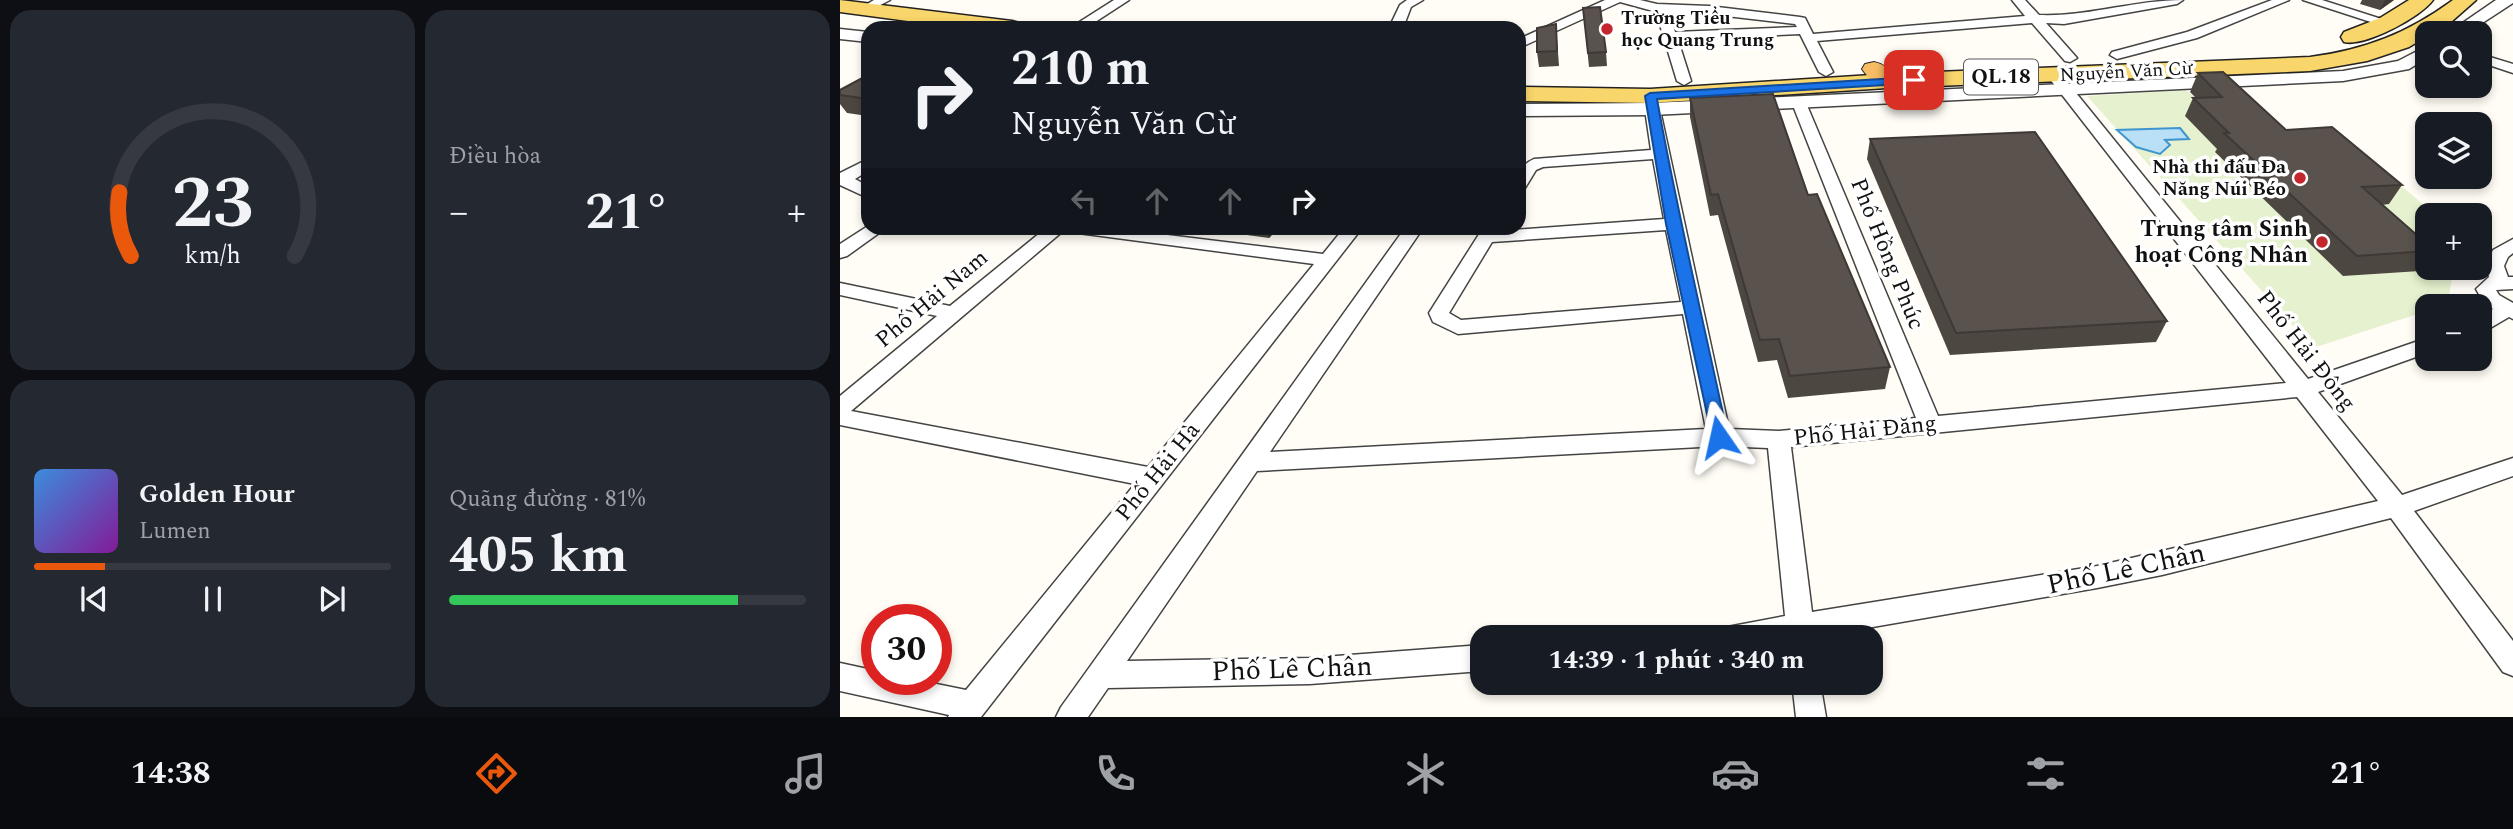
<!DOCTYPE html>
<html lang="vi">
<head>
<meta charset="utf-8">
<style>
	:root { --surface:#171b24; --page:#242831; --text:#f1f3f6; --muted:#9ea1a6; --line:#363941; --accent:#ea580c }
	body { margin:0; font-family:Spectral,serif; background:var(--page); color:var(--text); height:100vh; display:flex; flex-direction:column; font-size:26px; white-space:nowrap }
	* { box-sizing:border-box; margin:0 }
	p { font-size:23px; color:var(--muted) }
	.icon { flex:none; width:38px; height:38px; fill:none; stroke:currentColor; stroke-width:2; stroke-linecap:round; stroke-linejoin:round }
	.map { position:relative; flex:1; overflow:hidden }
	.panel { display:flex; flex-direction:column; gap:10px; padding:10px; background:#0d0f14; width:840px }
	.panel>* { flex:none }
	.top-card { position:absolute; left:21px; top:21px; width:665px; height:214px; border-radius:21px; box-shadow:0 4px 10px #0003; background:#171b24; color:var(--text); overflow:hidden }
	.buttons { position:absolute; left:1575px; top:21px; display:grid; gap:14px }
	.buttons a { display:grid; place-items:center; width:77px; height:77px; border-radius:14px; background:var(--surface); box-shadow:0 4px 10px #0003; font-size:35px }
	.speed { position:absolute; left:21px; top:604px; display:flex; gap:14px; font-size:35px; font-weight:700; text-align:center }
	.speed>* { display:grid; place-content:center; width:91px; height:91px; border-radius:50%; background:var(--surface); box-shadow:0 4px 10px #0003; line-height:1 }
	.speed .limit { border:10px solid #d22; background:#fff; color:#111 }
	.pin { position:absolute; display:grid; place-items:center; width:60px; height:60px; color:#fff; margin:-30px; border-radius:14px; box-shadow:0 4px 10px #0006 }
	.me { position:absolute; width:77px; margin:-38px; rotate:349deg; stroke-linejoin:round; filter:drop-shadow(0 0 5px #0008) }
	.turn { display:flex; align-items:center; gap:24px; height:147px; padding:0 35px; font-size:32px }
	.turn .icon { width:91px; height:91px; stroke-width:2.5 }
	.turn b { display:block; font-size:49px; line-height:60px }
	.lanes { display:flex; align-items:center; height:66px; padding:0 35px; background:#0003; justify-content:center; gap:35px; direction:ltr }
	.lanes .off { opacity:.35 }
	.big { font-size:52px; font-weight:700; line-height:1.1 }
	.panel .tile { flex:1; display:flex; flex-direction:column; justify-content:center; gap:10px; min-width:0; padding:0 24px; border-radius:21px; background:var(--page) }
	.panel .dial { align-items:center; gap:0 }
	.dial svg { height:182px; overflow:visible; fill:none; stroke:var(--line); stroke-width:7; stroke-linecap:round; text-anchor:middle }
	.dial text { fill:var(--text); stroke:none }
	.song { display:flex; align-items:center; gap:21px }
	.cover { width:84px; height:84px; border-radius:10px; background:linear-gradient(135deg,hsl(210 70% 55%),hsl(290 70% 35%)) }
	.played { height:7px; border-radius:4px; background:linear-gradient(90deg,var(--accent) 20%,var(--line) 20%) }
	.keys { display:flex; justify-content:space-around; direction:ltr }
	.heat { display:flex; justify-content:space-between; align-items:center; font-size:38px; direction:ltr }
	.charge { height:10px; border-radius:5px; background:linear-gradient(90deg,#34c759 81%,var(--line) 0) }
	.panel .tiles { flex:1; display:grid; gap:10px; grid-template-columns:repeat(2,1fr) }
	.trip { position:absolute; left:630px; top:625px; width:413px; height:70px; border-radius:21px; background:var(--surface); box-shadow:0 4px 10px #0003; font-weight:700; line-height:70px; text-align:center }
	.menu { display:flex; height:112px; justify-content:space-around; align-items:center; background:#090b0e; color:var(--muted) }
	.menu .icon { width:49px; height:49px }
	.menu .selected { color:var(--accent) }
	.menu b { font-size:32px; color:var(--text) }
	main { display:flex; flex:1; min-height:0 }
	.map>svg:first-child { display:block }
	.pitch { fill:#e6f2cf }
	.water { fill:#b9e0f7; stroke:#3f96cf; stroke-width:2 }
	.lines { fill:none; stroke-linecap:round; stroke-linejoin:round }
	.minor-casing { stroke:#444; stroke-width:3 }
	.tertiary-casing { stroke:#444; stroke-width:3 }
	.primary-casing { stroke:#222; stroke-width:3 }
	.trunk-casing { stroke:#222; stroke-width:2 }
	.minor { fill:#fff; fill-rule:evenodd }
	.tertiary { fill:#fff; fill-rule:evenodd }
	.primary { fill:#f9d66b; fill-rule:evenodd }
	.trunk { fill:#f7bc64; fill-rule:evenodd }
	.wall { fill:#4d4742 }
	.shaded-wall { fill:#3f3936 }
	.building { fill:#5a524d; stroke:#3f3936; stroke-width:2 }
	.route { fill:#1a73e8; stroke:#114b97; stroke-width:2 }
	.poi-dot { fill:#c4262e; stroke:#fff; stroke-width:2.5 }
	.labels { text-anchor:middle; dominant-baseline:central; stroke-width:7; stroke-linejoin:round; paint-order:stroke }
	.far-poi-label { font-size:19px; font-weight:bold; fill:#111; stroke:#fff; text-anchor:start }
	.far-street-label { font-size:19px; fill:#111; stroke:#fff }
	.shield { fill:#fff; stroke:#585858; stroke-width:2 }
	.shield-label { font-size:21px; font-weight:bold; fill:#111 }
	.poi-label { font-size:23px; font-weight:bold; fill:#111; stroke:#fff; text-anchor:end }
	.street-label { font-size:23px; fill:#111; stroke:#fff }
	.near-street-label { font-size:28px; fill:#111; stroke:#fff }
</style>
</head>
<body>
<main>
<section class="panel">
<div class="tiles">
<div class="tile dial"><svg viewBox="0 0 100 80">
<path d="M14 69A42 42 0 1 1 86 69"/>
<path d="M14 69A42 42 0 0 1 9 41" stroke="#ea580c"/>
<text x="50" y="56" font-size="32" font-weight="700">23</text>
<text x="50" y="72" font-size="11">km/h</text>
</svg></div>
<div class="tile"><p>Điều hòa</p>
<div class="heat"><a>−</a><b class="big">21°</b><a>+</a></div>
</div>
<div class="tile">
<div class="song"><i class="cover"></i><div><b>Golden Hour</b><p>Lumen</p></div></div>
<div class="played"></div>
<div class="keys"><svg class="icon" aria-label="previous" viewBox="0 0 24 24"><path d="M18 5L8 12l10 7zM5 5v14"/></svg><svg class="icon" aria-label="pause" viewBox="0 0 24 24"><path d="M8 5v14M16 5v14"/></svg><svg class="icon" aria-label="next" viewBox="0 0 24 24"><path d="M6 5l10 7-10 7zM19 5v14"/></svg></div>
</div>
<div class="tile"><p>Quãng đường · 81%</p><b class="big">405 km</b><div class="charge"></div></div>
</div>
</section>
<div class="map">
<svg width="1673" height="717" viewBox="0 0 1673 717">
	<rect width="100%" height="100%" fill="#fffdf5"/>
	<!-- pitch -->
	<polygon class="pitch" points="1346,90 1408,143 1504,138 1596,215 1587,215 1587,268 1608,268 1612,277 1609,296 1598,306 1587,306 1587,311 1473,348 1247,96"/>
	<!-- water -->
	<polygon class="water" points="1340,128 1349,139 1325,140 1330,145 1320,154 1296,147 1277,130"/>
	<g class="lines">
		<defs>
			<g id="minor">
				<polygon points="34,0 50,0 23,14 17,10"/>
				<polygon points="274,0 289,0 246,28 230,28"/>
				<polygon points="567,0 583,0 571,7 563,28 549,28 560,5"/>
				<path d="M765 0H800L817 4 869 6 960 17 965 18 973 34 1185 16 1172 0H1185L1199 15C1248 17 1294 0 1343 0L1337 4 1224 24 1206 23 1237 58 1230 62 1225 61 1192 23 977 41 993 72 986 76 979 72 960 34 838 40 851 81 844 85 837 81 817 15 813 11 780 2 679 48V39ZM829 13 869 14 955 24 957 27 835 32Z"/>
				<polygon points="1432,0 1449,0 1357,38 1277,59 1270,55 1272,52 1347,32"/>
				<polygon points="1463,0 1482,0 1554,23 1553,26 1543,26"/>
				<polygon points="1640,54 1673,64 1673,73 1640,62"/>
				<path d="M1214 71 1219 72 1468 379 1587 338V353L1478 392 1562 495 1673 458V476L1574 511 1673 641V676L1663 672 1551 518 1322 575 1257 588 975 637H878L882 628 945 616 928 448 879 446 417 471 287 661 470 658 642 645V671L470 684 268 688 248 717H216L221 707 565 228H583L430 452 866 429 843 314 618 334 593 322 589 313 643 228H661L659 231 824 219 813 159 703 167 696 170 685 188 679 189C679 173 679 166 694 159L811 150 803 96 805 93 810 92 817 96 889 429 939 431 1076 418 952 103 959 99 966 103 1098 416 1446 383 1209 78V72ZM826 230 841 302 621 320 609 313 652 242ZM1457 397 1538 501 1257 566 972 612 951 447Z"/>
				<polygon points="28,159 28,171 15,179 28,186 28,198 0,185 0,173"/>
				<polygon points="28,226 46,228 7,256 0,258 0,244"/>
				<path d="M206 228H270L483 254 504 228H522L141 717H108L109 715 0 691V663L37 671V679H72L126 690 295 484 0 425V396L97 316 0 295V283L110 306ZM223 231 474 264 308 467 11 411Z"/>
				<polygon points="1673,239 1673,253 1668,257 1664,266 1668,277 1673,277 1673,289 1656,290 1659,295 1673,303 1673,319 1669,317 1640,334 1640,318 1653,309 1644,303 1636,289 1649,277 1646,266 1653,250"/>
				<polygon points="952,682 980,682 986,717 956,717"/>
			</g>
			<g id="tertiary">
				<polygon points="1656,0 1673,0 1673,3 1627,33 1608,33"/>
				<polygon points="0,29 28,32 28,42 0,39"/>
				<polygon points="1587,46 1587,58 1569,69 1503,81 812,115 679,116 679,104 812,103 1503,71 1558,61"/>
			</g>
			<g id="primary">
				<polygon points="0,0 172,21 180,23 183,28 121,28 0,12"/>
				<path d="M1569 0H1593C1581 17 1525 47 1504 42L1501 37 1504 32 1540 18Z"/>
				<path d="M1613 0H1636L1611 22 1569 47 1527 61 1470 71 1047 88 810 103 679 101V87L810 89 1047 74 1470 57C1525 50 1568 33 1613 0Z"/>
			</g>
			<path id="trunk" d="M1034 62C1045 64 1053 72 1060 81L1056 86C1040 90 1031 82 1022 69L1025 64Z"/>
		</defs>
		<!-- minor casing -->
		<use href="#minor" class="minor-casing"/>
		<!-- tertiary casing -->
		<use href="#tertiary" class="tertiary-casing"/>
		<!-- primary casing -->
		<use href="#primary" class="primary-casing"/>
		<!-- trunk casing -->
		<use href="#trunk" class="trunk-casing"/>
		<!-- minor -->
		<use href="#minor" class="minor"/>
		<!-- tertiary -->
		<use href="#tertiary" class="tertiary"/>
		<!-- primary -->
		<use href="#primary" class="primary"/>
		<!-- trunk -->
		<use href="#trunk" class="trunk"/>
	</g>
	<!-- wall -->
	<g class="wall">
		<polygon points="1522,0 1554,0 1540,10 1520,4"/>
		<polygon points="743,8 766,52 767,66 749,67"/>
		<polygon points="717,38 719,66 699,67 697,52"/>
		<polygon points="1358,73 1446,130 1562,185 1549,204 1542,205 1587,244 1587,261 1580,271 1503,276 1375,152 1377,149 1345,116 1353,98 1356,98 1350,92"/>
		<polygon points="28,75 28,116 7,113 0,104 0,90"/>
		<polygon points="850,98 968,195 1050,367 1045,389 948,398 937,360 918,362 878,215 870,216 850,117"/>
		<polygon points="1030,139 1327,321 1316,342 1110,355 1027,159"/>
		<polygon points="355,228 438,228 429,238"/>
	</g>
	<!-- shaded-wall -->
	<g class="shaded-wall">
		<polygon points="1545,0 1554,0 1540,10"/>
		<polygon points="425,228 438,228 429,238"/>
	</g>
	<!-- building -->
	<g class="building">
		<polygon points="760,7 766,52 748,53 743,8"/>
		<polygon points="716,24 717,51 697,52 697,28"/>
		<polygon points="1383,72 1446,130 1492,127 1562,185 1522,187 1587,244 1587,251 1517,256 1384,133 1389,133 1353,98 1382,97 1358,73"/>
		<polygon points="28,75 28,99 0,95 0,90"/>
		<polygon points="933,94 968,195 977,194 1050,367 950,376 939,339 920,340 878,194 871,195 850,98"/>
		<polygon points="1195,132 1327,321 1116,333 1030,139"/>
	</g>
	<!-- route -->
	<path class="route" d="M1074 77 1078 78V83L817 99C837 212 864 324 888 437L885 442H873L826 224 805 96 810 93Z"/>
	<!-- markers -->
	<g class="poi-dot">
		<circle cx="767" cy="29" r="7"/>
		<circle cx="1460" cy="178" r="7"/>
		<circle cx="1482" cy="242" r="7"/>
	</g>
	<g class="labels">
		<!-- far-poi labels -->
		<g class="far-poi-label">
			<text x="781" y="18">Trường Tiểu<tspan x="781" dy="22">học Quang Trung</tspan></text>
			<text x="1446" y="167" text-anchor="end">Nhà thi đấu Đa<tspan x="1446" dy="22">Năng Núi Béo</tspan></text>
		</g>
		<!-- far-street labels -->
		<g class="far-street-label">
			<text transform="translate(1286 72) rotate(-3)">Nguyễn Văn Cừ</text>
		</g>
		<!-- shield labels -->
		<rect class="shield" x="1124" y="59.5" width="74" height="35" rx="5"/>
		<g class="shield-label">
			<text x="1161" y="77">QL.18</text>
		</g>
		<!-- poi labels -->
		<g class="poi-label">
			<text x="1468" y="229">Trung tâm Sinh<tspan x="1468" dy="26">hoạt Công Nhân</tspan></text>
		</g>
		<!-- street labels -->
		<g class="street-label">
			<text transform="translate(1047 254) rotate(68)">Phố Hồng Phúc</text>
			<text transform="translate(92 299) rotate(-40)">Phố Hải Nam</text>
			<text transform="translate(1466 351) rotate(52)">Phố Hải Đông</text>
			<text transform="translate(1025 431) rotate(-6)">Phố Hải Đăng</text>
			<text transform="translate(318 472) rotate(-51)">Phố Hải Hà</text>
		</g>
		<!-- near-street labels -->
		<g class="near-street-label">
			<text transform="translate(1286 569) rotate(-12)">Phố Lê Chân</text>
			<text transform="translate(452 669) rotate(-2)">Phố Lê Chân</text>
		</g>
	</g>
</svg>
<div class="buttons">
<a><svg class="icon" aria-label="search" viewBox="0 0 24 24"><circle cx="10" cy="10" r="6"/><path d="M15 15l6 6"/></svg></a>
<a><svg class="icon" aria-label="layers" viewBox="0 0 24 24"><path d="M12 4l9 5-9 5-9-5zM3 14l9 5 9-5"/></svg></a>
<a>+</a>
<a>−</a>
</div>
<div class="speed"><div class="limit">30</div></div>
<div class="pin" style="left:1074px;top:80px;background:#d93025"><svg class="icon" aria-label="arrive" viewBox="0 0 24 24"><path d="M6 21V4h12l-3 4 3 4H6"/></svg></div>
<svg class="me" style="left:879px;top:437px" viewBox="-20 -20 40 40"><path d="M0-17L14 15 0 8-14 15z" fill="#1a73e8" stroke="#fff" stroke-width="4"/></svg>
<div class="trip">14:39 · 1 phút · 340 m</div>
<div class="top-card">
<div class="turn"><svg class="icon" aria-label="right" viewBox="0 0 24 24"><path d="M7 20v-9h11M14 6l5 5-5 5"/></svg><div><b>210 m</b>Nguyễn Văn Cừ</div></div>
<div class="lanes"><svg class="icon off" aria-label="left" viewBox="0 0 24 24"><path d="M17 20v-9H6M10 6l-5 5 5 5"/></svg><svg class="icon off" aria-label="ahead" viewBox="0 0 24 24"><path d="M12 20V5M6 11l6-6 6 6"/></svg><svg class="icon off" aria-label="ahead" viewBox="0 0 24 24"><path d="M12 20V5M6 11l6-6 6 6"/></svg><svg class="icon" aria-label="right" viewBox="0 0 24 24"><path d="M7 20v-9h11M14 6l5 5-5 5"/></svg></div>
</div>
</div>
</main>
<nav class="menu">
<b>14:38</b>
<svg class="icon selected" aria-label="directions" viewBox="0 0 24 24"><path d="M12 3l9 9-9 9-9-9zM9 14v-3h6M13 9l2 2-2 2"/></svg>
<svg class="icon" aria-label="music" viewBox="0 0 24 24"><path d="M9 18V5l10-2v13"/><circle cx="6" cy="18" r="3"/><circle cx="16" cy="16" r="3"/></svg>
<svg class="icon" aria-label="phone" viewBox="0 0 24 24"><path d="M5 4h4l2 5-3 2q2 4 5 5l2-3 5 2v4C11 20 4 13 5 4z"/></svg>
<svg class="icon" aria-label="climate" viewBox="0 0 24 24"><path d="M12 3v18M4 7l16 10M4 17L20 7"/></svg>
<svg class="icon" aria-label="car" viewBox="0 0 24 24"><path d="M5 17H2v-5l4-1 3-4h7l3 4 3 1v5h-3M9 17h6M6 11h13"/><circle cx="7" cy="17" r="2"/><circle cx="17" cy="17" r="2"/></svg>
<svg class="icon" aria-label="filters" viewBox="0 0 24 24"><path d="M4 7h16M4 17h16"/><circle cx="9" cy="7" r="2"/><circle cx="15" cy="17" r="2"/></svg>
<b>21°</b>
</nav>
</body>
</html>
